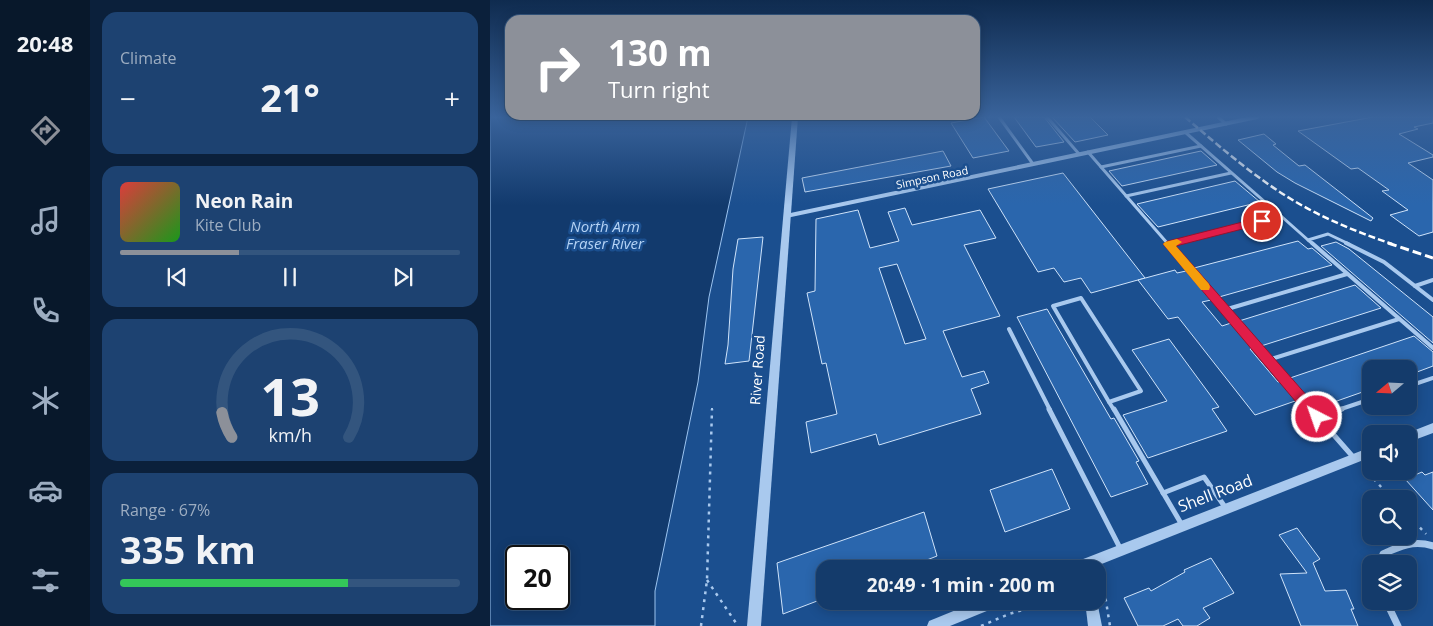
<!DOCTYPE html>
<html lang="en">
<head>
<meta charset="utf-8">
<style>
	:root { --surface:#143b6b; --page:#1d4271; --text:#f1f3f6; --muted:#9dadc1; --line:#33557e; --accent:#8c9099 }
	body { margin:0; font-family:"Open Sans",sans-serif; background:var(--page); color:var(--text); height:100vh; display:flex; flex-direction:column; font-size:19px; white-space:nowrap }
	* { box-sizing:border-box; margin:0 }
	p { font-size:16px; color:var(--muted) }
	.icon { flex:none; width:28px; height:28px; fill:none; stroke:currentColor; stroke-width:2; stroke-linecap:round; stroke-linejoin:round }
	.map { position:relative; flex:1; overflow:hidden }
	.sheet { display:flex; flex-direction:column; gap:12px; padding:12px; background:#0b203b; width:400px }
	.sheet>* { flex:none }
	.hud { position:absolute; left:15px; top:15px; width:475px; height:105px; border-radius:15px; box-shadow:0 2px 12px #0003,0 0 0 1px var(--line); background:#8c9099; color:#fff; overflow:hidden }
	.needle { width:32px; rotate:251deg }
	.fabs { position:absolute; left:872px; top:360px; display:grid; gap:10px }
	.fabs a { display:grid; place-items:center; width:55px; height:55px; border-radius:10px; background:var(--surface); box-shadow:0 2px 12px #0003,0 0 0 1px var(--line); font-size:25px }
	.speed { position:absolute; left:15px; top:545px; display:flex; gap:10px; font-size:25px; font-weight:700; text-align:center }
	.speed>* { display:grid; place-content:center; width:65px; height:65px; border-radius:50%; background:var(--surface); box-shadow:0 2px 12px #0003,0 0 0 1px var(--line); line-height:1 }
	.speed .limit { border:2px solid #111; border-radius:8px; background:#fff; color:#111 }
	.pin { position:absolute; display:grid; place-items:center; width:42px; height:42px; color:#fff; margin:-21px; border:2px solid #fff; border-radius:50%; box-shadow:0 1px 5px #0007 }
	.me { position:absolute; width:55px; margin:-28px; rotate:319deg; stroke-linejoin:round; filter:drop-shadow(0 0 4px #0008) }
	.turn { display:flex; align-items:center; gap:18px; height:105px; padding:0 20px; font-size:22px }
	.turn .icon { width:65px; height:65px; stroke-width:2.5 }
	.turn b { display:block; font-size:35px; line-height:42px }
	.big { font-size:38px; font-weight:700; line-height:1.1 }
	.sheet .tile { flex:1; display:flex; flex-direction:column; justify-content:center; gap:8px; min-width:0; padding:0 18px; border-radius:15px; background:var(--page) }
	.sheet .dial { align-items:center; gap:0 }
	.dial svg { height:130px; overflow:visible; fill:none; stroke:var(--line); stroke-width:7; stroke-linecap:round; text-anchor:middle }
	.dial text { fill:var(--text); stroke:none }
	.song { display:flex; align-items:center; gap:15px }
	.cover { width:60px; height:60px; border-radius:8px; background:linear-gradient(135deg,hsl(0 70% 55%),hsl(120 70% 35%)) }
	.played { height:5px; border-radius:2px; background:linear-gradient(90deg,var(--accent) 35%,var(--line) 35%) }
	.keys { display:flex; justify-content:space-around; direction:ltr }
	.heat { display:flex; justify-content:space-between; align-items:center; font-size:28px; direction:ltr }
	.charge { height:8px; border-radius:4px; background:linear-gradient(90deg,#34c759 67%,var(--line) 0) }
	.trip { position:absolute; left:326px; top:560px; width:290px; height:50px; border-radius:15px; background:var(--surface); box-shadow:0 2px 12px #0003,0 0 0 1px var(--line); font-weight:700; line-height:50px; text-align:center }
	main { display:flex; flex:1; min-height:0 }
	.tabs { display:flex; flex-direction:column; width:90px; justify-content:space-around; align-items:center; background:#08182b; color:var(--muted) }
	.tabs .icon { width:35px; height:35px }
	.tabs .active { color:var(--accent) }
	.tabs b { font-size:22px; color:var(--text) }
	.map>svg:first-child { display:block }
	.water { fill:#123a6d; stroke:#9cc4f0; fill-rule:evenodd }
	.building { fill:#2a66ad; stroke:#cfe3fa; fill-rule:evenodd }
	.lines { fill:none; stroke-linecap:round; stroke-linejoin:round }
	.path-far1 { stroke:#a9c9ee; stroke-width:2; stroke-dasharray:2.5 4; stroke-linecap:butt }
	.path { stroke:#a9c9ee; stroke-width:2.5; stroke-dasharray:3 5; stroke-linecap:butt }
	.service-far2 { stroke:#a9c9ee; stroke-width:3 }
	.service-far1 { stroke:#a9c9ee; stroke-width:4 }
	.service { stroke:#a9c9ee; stroke-width:5 }
	.minor-far1 { stroke:#a9c9ee; stroke-width:4 }
	.minor { stroke:#a9c9ee; stroke-width:7 }
	.tertiary { fill:#a9c9ee; fill-rule:evenodd }
	.rail-far1 { stroke:#fff; stroke-width:2.5; stroke-dasharray:7 3; stroke-linecap:butt }
	.rail { stroke:#fff; stroke-width:3; stroke-dasharray:9 4; stroke-linecap:butt }
	.route { fill:#e11d48; stroke:#92132f }
	.slow { fill:#f59e0b }
	.labels { text-anchor:middle; dominant-baseline:central; stroke-width:5; stroke-linejoin:round; paint-order:stroke }
	.far-street-label { font-size:11px; fill:#fff; stroke:#1b4f8f }
	.street-label { font-size:14px; fill:#fff; stroke:#1b4f8f }
	.water-label { font-size:15px; font-style:italic; fill:#b5d3f5; stroke:#1b4f8f }
	.near-street-label { font-size:16px; fill:#fff; stroke:#1b4f8f }
</style>
</head>
<body>
<main>
<nav class="tabs">
<b>20:48</b>
<svg class="icon active" aria-label="directions" viewBox="0 0 24 24"><path d="M12 3l9 9-9 9-9-9zM9 14v-3h6M13 9l2 2-2 2"/></svg>
<svg class="icon" aria-label="music" viewBox="0 0 24 24"><path d="M9 18V5l10-2v13"/><circle cx="6" cy="18" r="3"/><circle cx="16" cy="16" r="3"/></svg>
<svg class="icon" aria-label="phone" viewBox="0 0 24 24"><path d="M5 4h4l2 5-3 2q2 4 5 5l2-3 5 2v4C11 20 4 13 5 4z"/></svg>
<svg class="icon" aria-label="climate" viewBox="0 0 24 24"><path d="M12 3v18M4 7l16 10M4 17L20 7"/></svg>
<svg class="icon" aria-label="car" viewBox="0 0 24 24"><path d="M5 17H2v-5l4-1 3-4h7l3 4 3 1v5h-3M9 17h6M6 11h13"/><circle cx="7" cy="17" r="2"/><circle cx="17" cy="17" r="2"/></svg>
<svg class="icon" aria-label="filters" viewBox="0 0 24 24"><path d="M4 7h16M4 17h16"/><circle cx="9" cy="7" r="2"/><circle cx="15" cy="17" r="2"/></svg>
</nav>
<section class="sheet">
<div class="tile"><p>Climate</p>
<div class="heat"><a>−</a><b class="big">21°</b><a>+</a></div>
</div>
<div class="tile">
<div class="song"><i class="cover"></i><div><b>Neon Rain</b><p>Kite Club</p></div></div>
<div class="played"></div>
<div class="keys"><svg class="icon" aria-label="previous" viewBox="0 0 24 24"><path d="M18 5L8 12l10 7zM5 5v14"/></svg><svg class="icon" aria-label="pause" viewBox="0 0 24 24"><path d="M8 5v14M16 5v14"/></svg><svg class="icon" aria-label="next" viewBox="0 0 24 24"><path d="M6 5l10 7-10 7zM19 5v14"/></svg></div>
</div>
<div class="tile dial"><svg viewBox="0 0 100 80">
<path d="M14 69A42 42 0 1 1 86 69"/>
<path d="M14 69A42 42 0 0 1 8 54" stroke="#8c9099"/>
<text x="50" y="56" font-size="32" font-weight="700">13</text>
<text x="50" y="72" font-size="11">km/h</text>
</svg></div>
<div class="tile"><p>Range · 67%</p><b class="big">335 km</b><div class="charge"></div></div>
</section>
<div class="map">
<svg width="943" height="626" viewBox="0 0 943 626">
	<rect width="100%" height="100%" fill="#1b4f8f"/>
	<!-- water -->
	<path class="water" d="M0 117H258L219 297 208 382 165 591V626H0ZM26 556H69V599H26Z"/>
	<!-- building -->
	<g class="building">
		<polygon points="494,117 519,151 483,158 461,123"/>
		<polygon points="524,117 554,117 574,142 546,147"/>
		<polygon points="562,117 600,117 618,135 585,142"/>
		<polygon points="883,117 943,117 943,123 924,127 928,129 909,134 943,155 943,157 918,163 943,180 943,232 929,236 900,215 918,210 892,191 899,190 868,168 861,169 808,131"/>
		<polygon points="774,134 786,144 783,145 809,166 815,165 883,218 881,221 805,183 787,172 748,140"/>
		<polygon points="453,151 461,166 315,192 312,178"/>
		<polygon points="711,151 727,165 632,186 619,171"/>
		<polygon points="573,173 655,278 601,293 591,278 574,282 564,268 548,272 498,189"/>
		<polygon points="745,181 770,202 668,227 647,204"/>
		<path d="M415 208 422 225 490 210 506 238 474 245 510 316 453 331 472 377 494 371 499 383 481 389 491 414 389 445 386 434 321 453 316 422 347 414 336 363 332 364 317 293 325 291 326 219 368 210 380 248 409 241 398 212ZM407 264 436 339 415 344 389 268Z"/>
		<polygon points="273,237 259,361 235,364 238,345 243,269 248,239"/>
		<polygon points="808,241 818,249 822,248 842,265 729,297 704,268"/>
		<polygon points="846,242 859,249 943,317 943,343 831,246"/>
		<polygon points="685,270 687,273 696,271 721,300 712,302 732,326 741,323 763,348 760,349 788,382 792,381 808,400 765,415 688,317 678,319 648,280"/>
		<polygon points="865,285 891,308 771,346 749,321"/>
		<polygon points="557,309 621,419 624,418 649,461 646,462 658,484 621,497 527,317"/>
		<polygon points="924,336 943,352 943,366 919,375 919,369 881,369 881,389 827,408 800,378"/>
		<polygon points="679,339 729,407 722,409 737,431 658,458 633,415 677,401 642,350"/>
		<polygon points="562,469 580,509 515,532 500,490"/>
		<polygon points="932,472 935,475 943,472 943,510 915,479"/>
		<polygon points="434,512 447,556 414,569 335,569 335,598 293,614 287,563"/>
		<polygon points="807,528 830,559 823,563 835,591 856,590 864,609 861,609 868,626 811,626 790,574 817,573 789,535"/>
		<polygon points="721,558 744,593 713,608 720,618 707,626 693,626 688,619 673,626 648,626 634,598 659,588 661,591 695,572 694,570"/>
	</g>
	<g class="lines">
		<!-- path-far1 -->
		<polyline class="path-far1" points="222,410 222,408"/>
		<!-- path -->
		<g class="path">
			<polyline points="873,467 902,499"/>
			<polyline points="919,516 936,534"/>
			<polyline points="217,580 248,626"/>
			<polyline points="608,587 614,589 620,626"/>
			<polyline points="211,626 217,580 222,409"/>
			<polyline points="491,626 519,614 560,602"/>
		</g>
		<!-- service-far2 -->
		<g class="service-far2">
			<polyline points="509,117 543,164"/>
			<polyline points="557,117 589,154"/>
			<polyline points="728,117 736,124"/>
			<polyline points="598,152 678,244"/>
			<polyline points="611,167 711,146"/>
			<polyline points="636,196 741,173"/>
			<polyline points="791,216 818,240"/>
			<polyline points="680,244 791,216 695,132"/>
			<polyline points="823,244 818,240 838,234 859,244"/>
		</g>
		<!-- service-far1 -->
		<g class="service-far1">
			<polyline points="677,243 822,410"/>
			<polyline points="822,243 943,348"/>
			<polyline points="856,243 894,262 943,300"/>
			<polyline points="678,245 685,243"/>
			<polyline points="925,286 943,280"/>
			<polygon points="591,298 651,391 619,402 563,306"/>
			<polyline points="734,310 857,274"/>
			<polyline points="519,329 560,410"/>
			<polyline points="778,360 909,319"/>
			<polyline points="919,386 943,378"/>
			<polyline points="619,402 624,410"/>
			<polyline points="848,410 881,399"/>
		</g>
		<!-- service -->
		<g class="service">
			<polyline points="559,409 630,548"/>
			<polyline points="624,409 692,525"/>
			<polyline points="821,409 864,458"/>
			<polyline points="827,417 852,409"/>
			<polyline points="673,493 714,477 735,507"/>
		</g>
		<!-- minor-far1 -->
		<polyline class="minor-far1" points="296,216 767,117"/>
		<!-- minor -->
		<g class="minor">
			<path d="M889 564 893 554C910 546 924 540 943 546"/>
			<polyline points="896,601 908,626"/>
		</g>
		<!-- tertiary -->
		<g class="tertiary">
			<polygon points="302,117 308,117 271,626 257,626"/>
			<polygon points="943,423 943,433 919,442 919,434 915,434"/>
			<polygon points="881,447 881,457 599,569 577,569 579,565 583,563"/>
			<polygon points="488,601 510,601 509,606 460,626 437,626 439,621"/>
			<polygon points="595,601 607,601 612,626 598,626"/>
		</g>
		<!-- rail-far1 -->
		<path class="rail-far1" d="M695 117C729 146 763 176 801 199 832 218 867 232 902 244"/>
		<!-- rail -->
		<polyline class="rail" points="898,243 943,258"/>
	</g>
	<!-- sky -->
	<linearGradient id="sky" x2="0" y2="1"><stop stop-color="#0f2b4f"/><stop offset="0.57" stop-color="#39639b"/><stop offset="1" stop-color="#39639b" stop-opacity="0"/></linearGradient>
	<rect width="943" height="205" fill="url(#sky)"/>
	<!-- route -->
	<polygon class="route" points="772,217 777,221 776,223 686,246 832,413 834,417 832,421 827,423 822,421 673,244 678,241"/>
	<!-- slow -->
	<polygon class="slow" points="687,239 692,242 686,246 719,284 720,287 719,290 711,290 673,244 675,242"/>
	<g class="labels">
		<!-- far-street labels -->
		<g class="far-street-label">
			<text transform="translate(442 177) rotate(-12)">Simpson Road</text>
		</g>
		<!-- street labels -->
		<g class="street-label">
			<text transform="translate(267 370) rotate(-86)">River Road</text>
		</g>
		<!-- water labels -->
		<g class="water-label">
			<text x="115" y="226">North Arm<tspan x="115" dy="17">Fraser River</tspan></text>
		</g>
		<!-- near-street labels -->
		<g class="near-street-label">
			<text transform="translate(725 493) rotate(-21)">Shell Road</text>
		</g>
	</g>
</svg>
<div class="fabs">
<a><svg class="needle" viewBox="-14 -14 28 28"><path d="M0-13l5 13h-10z" fill="#e53935"/><path d="M0 13l5-13h-10z" fill="#9dadc1"/></svg></a>
<a><svg class="icon" aria-label="sound" viewBox="0 0 24 24"><path d="M4 9h4l5-4v14l-5-4H4zM17 9q2 3 0 6"/></svg></a>
<a><svg class="icon" aria-label="search" viewBox="0 0 24 24"><circle cx="10" cy="10" r="6"/><path d="M15 15l6 6"/></svg></a>
<a><svg class="icon" aria-label="layers" viewBox="0 0 24 24"><path d="M12 4l9 5-9 5-9-5zM3 14l9 5 9-5"/></svg></a>
</div>
<div class="speed"><div class="limit">20</div></div>
<div class="pin" style="left:772px;top:221px;background:#d93025"><svg class="icon" aria-label="arrive" viewBox="0 0 24 24"><path d="M6 21V4h12l-3 4 3 4H6"/></svg></div>
<svg class="me" style="left:827px;top:417px" viewBox="-20 -20 40 40"><circle r="17" fill="#e11d48" stroke="#fff" stroke-width="3"/><path d="M0-11L8 9 0 5-8 9z" fill="#fff"/></svg>
<div class="trip">20:49 · 1 min · 200 m</div>
<div class="hud">
<div class="turn"><svg class="icon" aria-label="right" viewBox="0 0 24 24"><path d="M7 20v-9h11M14 6l5 5-5 5"/></svg><div><b>130 m</b>Turn right</div></div>
</div>
</div>
</main>
</body>
</html>
